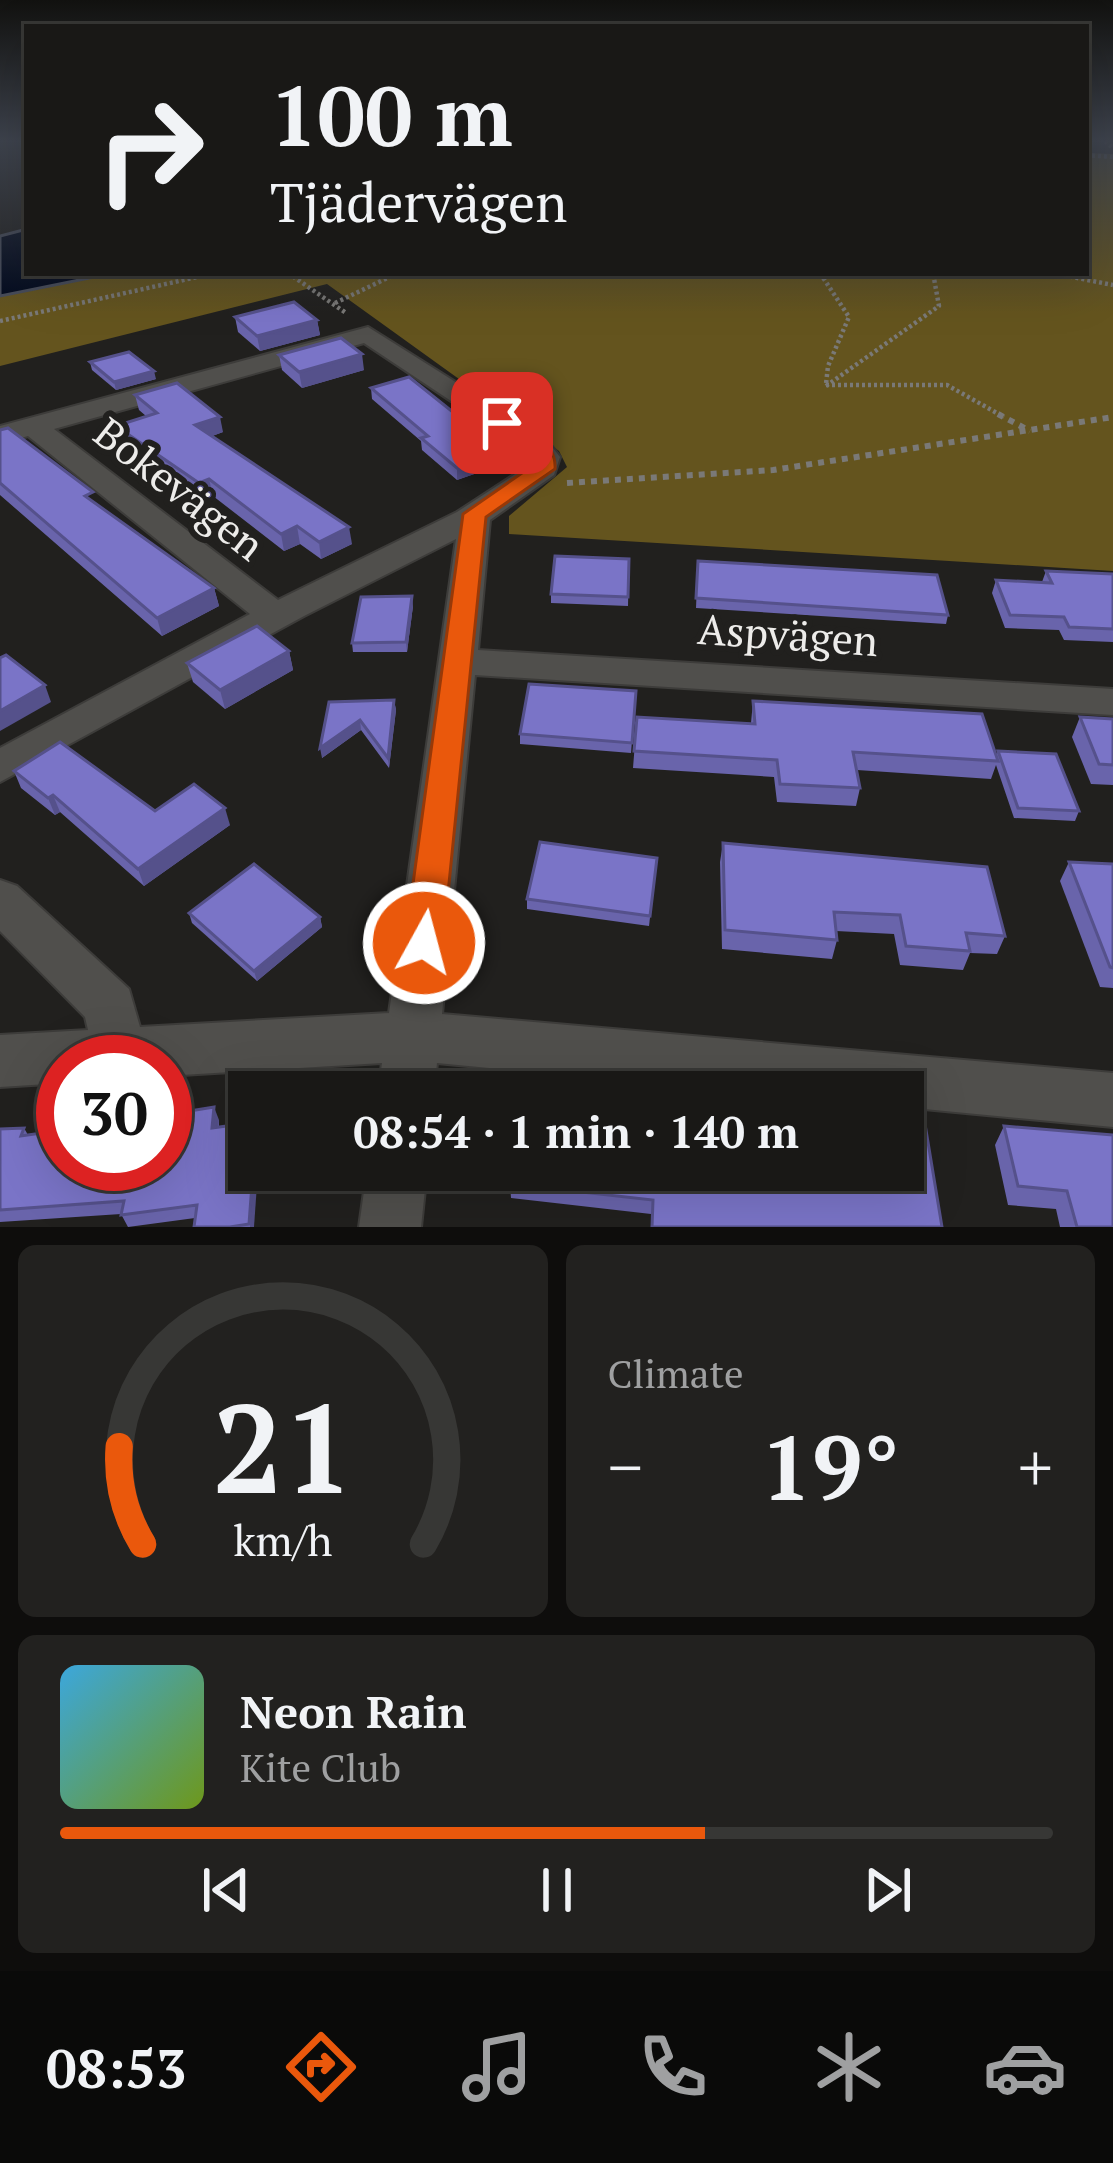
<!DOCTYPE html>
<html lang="en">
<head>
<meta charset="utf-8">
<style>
	:root { --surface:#191816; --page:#22211f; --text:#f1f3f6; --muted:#9fa0a1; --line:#373735; --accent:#ea580c }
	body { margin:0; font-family:"PT Serif",serif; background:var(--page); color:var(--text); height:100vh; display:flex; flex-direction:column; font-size:45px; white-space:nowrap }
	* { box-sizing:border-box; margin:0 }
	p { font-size:39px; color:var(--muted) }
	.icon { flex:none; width:66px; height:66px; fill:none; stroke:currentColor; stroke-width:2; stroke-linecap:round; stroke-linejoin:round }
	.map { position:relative; height:1227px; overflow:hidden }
	.panel { display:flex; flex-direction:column; gap:18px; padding:18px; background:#0e0d0c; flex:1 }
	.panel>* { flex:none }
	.hud { position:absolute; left:24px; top:24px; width:1065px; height:252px; border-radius:0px; box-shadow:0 12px 48px #0002,0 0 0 3px var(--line); background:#191816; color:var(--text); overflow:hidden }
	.speed { position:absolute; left:36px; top:1035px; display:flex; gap:24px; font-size:60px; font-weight:700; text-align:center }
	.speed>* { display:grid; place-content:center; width:156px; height:156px; border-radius:50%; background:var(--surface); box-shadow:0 12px 48px #0002,0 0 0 3px var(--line); line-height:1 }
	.speed .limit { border:18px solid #d22; background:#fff; color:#111 }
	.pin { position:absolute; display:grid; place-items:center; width:102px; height:102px; color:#fff; margin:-51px; border-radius:24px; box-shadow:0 6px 18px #0006 }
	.me { position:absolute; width:132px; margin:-66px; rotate:7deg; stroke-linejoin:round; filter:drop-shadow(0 0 9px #0008) }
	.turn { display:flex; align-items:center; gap:42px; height:252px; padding:0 48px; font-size:54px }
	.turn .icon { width:156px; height:156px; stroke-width:2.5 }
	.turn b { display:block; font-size:84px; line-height:102px }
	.big { font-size:90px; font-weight:600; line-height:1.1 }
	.panel .widget { flex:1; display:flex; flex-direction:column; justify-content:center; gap:18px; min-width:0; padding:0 42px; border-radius:18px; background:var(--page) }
	.panel .dial { align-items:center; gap:0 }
	.dial svg { height:312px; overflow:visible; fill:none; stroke:var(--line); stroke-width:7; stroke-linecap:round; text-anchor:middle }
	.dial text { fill:var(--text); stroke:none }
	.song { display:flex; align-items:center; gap:36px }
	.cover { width:144px; height:144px; border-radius:18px; background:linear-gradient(135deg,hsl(200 70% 55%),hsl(80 70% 35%)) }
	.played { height:12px; border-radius:6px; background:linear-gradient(90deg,var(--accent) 65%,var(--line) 65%) }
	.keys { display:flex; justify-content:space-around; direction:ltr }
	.heat { display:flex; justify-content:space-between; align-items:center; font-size:66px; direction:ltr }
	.panel .tiles { flex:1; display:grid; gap:18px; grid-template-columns:1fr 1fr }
	.widget:last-child { grid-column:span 2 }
	.trip { position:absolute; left:228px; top:1071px; width:696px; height:120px; border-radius:0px; background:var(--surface); box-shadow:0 12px 48px #0002,0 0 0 3px var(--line); font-weight:600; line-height:120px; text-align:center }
	.dock { display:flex; height:192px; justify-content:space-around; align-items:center; background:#0a0a09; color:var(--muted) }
	.dock .icon { width:84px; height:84px }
	.dock .active { color:var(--accent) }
	.dock b { font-size:54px; color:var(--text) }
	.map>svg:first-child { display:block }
	.forest { fill:#64541e }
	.water { fill:#00081c; stroke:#474c5a; stroke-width:3 }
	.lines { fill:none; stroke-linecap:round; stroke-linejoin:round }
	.minor-casing { stroke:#3d3c3a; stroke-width:4 }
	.path-far1 { stroke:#7a7977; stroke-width:4.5; stroke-dasharray:3 3; stroke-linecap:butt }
	.path { stroke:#7a7977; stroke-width:6; stroke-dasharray:6 6; stroke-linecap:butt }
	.minor { fill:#504f4c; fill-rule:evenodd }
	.wall { fill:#6964ab }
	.shaded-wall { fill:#55518b }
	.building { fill:#7a74c7; stroke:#55518b; stroke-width:3 }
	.route { fill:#ea580c; stroke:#983908; stroke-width:3 }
	.labels { text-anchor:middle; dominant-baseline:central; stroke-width:12; stroke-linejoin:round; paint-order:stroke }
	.street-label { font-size:42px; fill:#edecea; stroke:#21201e }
</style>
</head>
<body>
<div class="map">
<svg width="1113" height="1227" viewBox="0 0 1113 1227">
	<rect width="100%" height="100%" fill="#21201e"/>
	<!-- forest -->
	<polygon class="forest" points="1086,153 1113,154 1113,571 509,534 509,516 567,467 559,451 327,284 0,366 0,296 114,273 1086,273"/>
	<!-- water -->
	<polygon class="water" points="27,229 27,273 114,273 0,296 0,236"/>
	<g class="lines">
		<defs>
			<g id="minor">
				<path d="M368 327 546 439 560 457 554 475 490 520 478 650 1113 689V715L475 675 442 1014 1113 1073V1127L903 1107V1092H743L437 1063 434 1092H378L382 1063 165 1076V1062H63V1083L0 1087V1035L88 1030 85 1017 0 931V880L17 886 129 989 140 1027 389 1013 456 539 304 616 0 782V748L250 614 28 436 0 444V426ZM364 343 526 451 529 465 457 512 278 600 54 429Z"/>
				<polygon points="367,1170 427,1170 421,1227 359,1227"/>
			</g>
		</defs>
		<!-- minor casing -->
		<use href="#minor" class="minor-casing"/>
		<!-- path-far1 -->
		<g class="path-far1">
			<polyline points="1105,141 1113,148"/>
			<polyline points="1086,155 1113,157"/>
			<polyline points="288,273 346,313"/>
			<polyline points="820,273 849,317 828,366 826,384"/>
			<polyline points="1052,273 1113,285"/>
			<polyline points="335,303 398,273"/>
			<polyline points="0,321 215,273"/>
			<polyline points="826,385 947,385 1004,417"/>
			<polyline points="826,386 939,306 933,273"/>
		</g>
		<!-- path -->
		<g class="path">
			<polyline points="998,414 1030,431"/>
			<polyline points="567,483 773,470 1113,417"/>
		</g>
		<!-- minor -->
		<use href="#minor" class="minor"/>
	</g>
	<!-- wall -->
	<g class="wall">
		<polygon points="235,317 317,320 320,335 260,351 238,332"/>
		<polygon points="279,355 364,370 302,388 282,370"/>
		<polygon points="90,362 156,379 116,390 92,370"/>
		<polygon points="371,388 503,452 503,464 457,480 422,450 421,441 372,399"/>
		<polygon points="135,395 223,432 212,436 352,544 321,559 300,544 284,551 213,496 202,500 121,442 116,426 146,416 139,410"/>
		<polygon points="0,430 97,504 214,588 219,606 162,636 0,495"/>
		<polygon points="629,559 628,606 551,603 551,594"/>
		<polygon points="698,561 948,615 946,624 696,608"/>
		<polygon points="1046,571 1113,574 1113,642 1064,640 1059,630 1005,628 992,593 996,580 1042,582"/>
		<polygon points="413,606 407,652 353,652 352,643"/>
		<polygon points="289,651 293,670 225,709 193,682 187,663"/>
		<polygon points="636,691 631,753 520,744 520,734"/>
		<polygon points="394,700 396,710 389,768 361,730 322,758 329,702"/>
		<polygon points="753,701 996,757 998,751 1079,811 1075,821 1014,818 996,765 991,779 857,770 860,788 856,806 777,802 774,777 633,768 637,717 751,723"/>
		<polygon points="1080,717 1113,719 1113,785 1091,784 1072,737"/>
		<polygon points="14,771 155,811 230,825 144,886 60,812 55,815 21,788"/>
		<polygon points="723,843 1005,936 997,954 970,953 963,970 900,965 894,934 836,931 837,940 832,959 722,949 720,862"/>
		<polygon points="657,858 649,926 527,909 527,899"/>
		<polygon points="1069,862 1113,864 1113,988 1100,987 1060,881"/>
		<polygon points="189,913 320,917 322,927 257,981 192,923"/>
		<polygon points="219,1120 219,1127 254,1227 194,1227 195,1218 128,1227 121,1214 0,1222 0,1129 24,1128 28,1135"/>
		<polygon points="1004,1126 1113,1227 1060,1227 1056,1209 1008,1205 995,1145"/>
		<polygon points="510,1184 942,1227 651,1227 651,1214 511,1198"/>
	</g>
	<!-- shaded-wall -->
	<g class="shaded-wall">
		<polygon points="317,320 320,335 260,351 257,336"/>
		<polygon points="362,354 364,370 302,388 299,372"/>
		<polygon points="154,371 156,379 116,390 114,382"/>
		<polygon points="220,417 223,432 199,441 195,425"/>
		<polygon points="503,452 503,464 457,480 457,468"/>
		<polygon points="209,479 213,496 202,500 199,483"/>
		<polygon points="297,526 300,544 284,551 281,534"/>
		<polygon points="349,527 352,544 321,559 319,542"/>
		<polygon points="214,588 219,606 162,636 157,618"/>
		<polygon points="412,596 413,606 407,652 406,642"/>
		<polygon points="289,651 293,670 225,709 220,690"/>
		<polygon points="45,685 51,702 0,731 0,711"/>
		<polygon points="394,700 396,710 389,768 388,758"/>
		<polygon points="360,720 361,730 322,758 320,748"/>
		<polygon points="53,795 60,812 55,815 48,798"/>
		<polygon points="225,808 230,825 144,886 138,869"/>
		<polygon points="320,917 322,927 257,981 254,971"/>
		<polygon points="214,1107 219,1120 217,1141 212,1128"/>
		<polygon points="253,1170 258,1170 254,1227 250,1227"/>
	</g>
	<!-- building -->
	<g class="building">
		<polygon points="294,302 317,320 257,336 235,317"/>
		<polygon points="341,338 362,354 299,372 279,355"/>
		<polygon points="129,352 154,371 114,382 90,362"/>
		<polygon points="409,377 503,452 457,468 421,438 428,436 371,388"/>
		<polygon points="177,383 220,417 195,425 349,527 319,542 297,526 281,534 209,479 199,483 116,426 157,413 135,395"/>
		<polygon points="8,428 93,492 85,496 214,588 157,618 0,483 0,430"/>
		<polygon points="555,556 629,559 628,597 551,594"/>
		<polygon points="698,561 937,575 948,615 696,598"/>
		<polygon points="1046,571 1113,574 1113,629 1069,627 1064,617 1010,615 996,580 1052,583"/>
		<polygon points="412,596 406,642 352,643 361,597"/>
		<polygon points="257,626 289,651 220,690 187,663"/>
		<polygon points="6,655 45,685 0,711 0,658"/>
		<polygon points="529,684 636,691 632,743 520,734"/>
		<polygon points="394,700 388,758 360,720 320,748 329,702"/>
		<polygon points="753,701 982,714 998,761 853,752 860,788 780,784 777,760 634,751 637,717 755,724"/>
		<polygon points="1080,717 1113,719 1113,765 1099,764"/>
		<polygon points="60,742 155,811 194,784 225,808 138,869 53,795 48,798 14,771"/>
		<polygon points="998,751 1056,754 1079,811 1018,808"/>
		<polygon points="540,842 657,858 650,916 527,899"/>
		<polygon points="723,843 987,867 1005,936 966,933 970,951 906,946 900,915 834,912 837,940 725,930"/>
		<polygon points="1069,862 1113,864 1113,968 1110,967"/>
		<polygon points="254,864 320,917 254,971 189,913"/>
		<polygon points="525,1075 689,1092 523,1092"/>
		<polygon points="214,1107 212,1128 249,1123 249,1170 253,1170 249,1224 230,1227 194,1227 197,1205 121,1215 124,1201 0,1210 0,1129 24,1128 21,1136 63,1130 63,1164 165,1164 165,1115"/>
		<polygon points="903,1121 925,1124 942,1227 652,1227 653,1200 510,1184 512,1170 903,1170"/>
		<polygon points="1004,1126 1113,1135 1113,1227 1077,1227 1067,1191 1018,1186"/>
	</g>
	<!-- sky -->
	<linearGradient id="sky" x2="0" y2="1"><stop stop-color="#121210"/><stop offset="0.45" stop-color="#3d424c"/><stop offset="1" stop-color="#3d424c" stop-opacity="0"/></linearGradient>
	<rect width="1113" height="313" fill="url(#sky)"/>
	<!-- route -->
	<path class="route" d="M502 417C526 425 557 442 555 469L486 517 443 943 437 954 424 959 411 954 405 943 463 514 532 466 528 449 492 423Z"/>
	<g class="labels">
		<!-- street labels -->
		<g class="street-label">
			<text transform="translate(180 488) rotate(38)">Bokevägen</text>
			<text transform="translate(788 634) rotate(4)">Aspvägen</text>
		</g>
	</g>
</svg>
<div class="speed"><div class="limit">30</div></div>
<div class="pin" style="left:502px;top:423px;background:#d93025"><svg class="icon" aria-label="arrive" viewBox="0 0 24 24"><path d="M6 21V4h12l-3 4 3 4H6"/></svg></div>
<svg class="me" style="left:424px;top:943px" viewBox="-20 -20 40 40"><circle r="17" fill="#ea580c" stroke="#fff" stroke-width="3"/><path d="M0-11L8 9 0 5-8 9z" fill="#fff"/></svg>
<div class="trip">08:54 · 1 min · 140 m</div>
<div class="hud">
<div class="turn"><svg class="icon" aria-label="right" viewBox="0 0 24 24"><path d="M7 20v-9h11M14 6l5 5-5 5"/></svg><div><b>100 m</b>Tjädervägen</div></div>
</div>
</div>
<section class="panel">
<div class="tiles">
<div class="widget dial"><svg viewBox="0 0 100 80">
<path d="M14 69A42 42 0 1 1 86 69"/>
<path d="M14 69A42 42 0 0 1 8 44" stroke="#ea580c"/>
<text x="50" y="56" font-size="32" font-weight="700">21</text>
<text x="50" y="72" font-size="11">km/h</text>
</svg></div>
<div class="widget"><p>Climate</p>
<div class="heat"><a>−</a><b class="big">19°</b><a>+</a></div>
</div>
<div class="widget">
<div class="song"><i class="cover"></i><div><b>Neon Rain</b><p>Kite Club</p></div></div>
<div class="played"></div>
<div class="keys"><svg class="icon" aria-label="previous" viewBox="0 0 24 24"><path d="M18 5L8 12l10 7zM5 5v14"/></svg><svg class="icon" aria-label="pause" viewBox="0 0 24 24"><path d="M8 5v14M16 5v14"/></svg><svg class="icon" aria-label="next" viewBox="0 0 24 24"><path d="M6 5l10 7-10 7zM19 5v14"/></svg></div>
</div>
</div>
</section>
<nav class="dock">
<b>08:53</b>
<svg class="icon active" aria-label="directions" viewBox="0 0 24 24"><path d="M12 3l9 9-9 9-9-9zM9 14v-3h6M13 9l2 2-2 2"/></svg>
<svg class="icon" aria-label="music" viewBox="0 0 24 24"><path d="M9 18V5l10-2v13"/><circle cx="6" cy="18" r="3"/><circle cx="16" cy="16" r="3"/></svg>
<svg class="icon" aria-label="phone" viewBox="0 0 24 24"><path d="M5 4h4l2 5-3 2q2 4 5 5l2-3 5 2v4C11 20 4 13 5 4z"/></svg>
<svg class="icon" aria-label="climate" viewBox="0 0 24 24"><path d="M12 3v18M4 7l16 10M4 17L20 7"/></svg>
<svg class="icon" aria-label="car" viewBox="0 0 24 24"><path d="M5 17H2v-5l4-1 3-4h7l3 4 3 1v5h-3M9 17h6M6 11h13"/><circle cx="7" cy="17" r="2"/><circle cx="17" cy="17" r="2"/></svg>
</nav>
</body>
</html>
